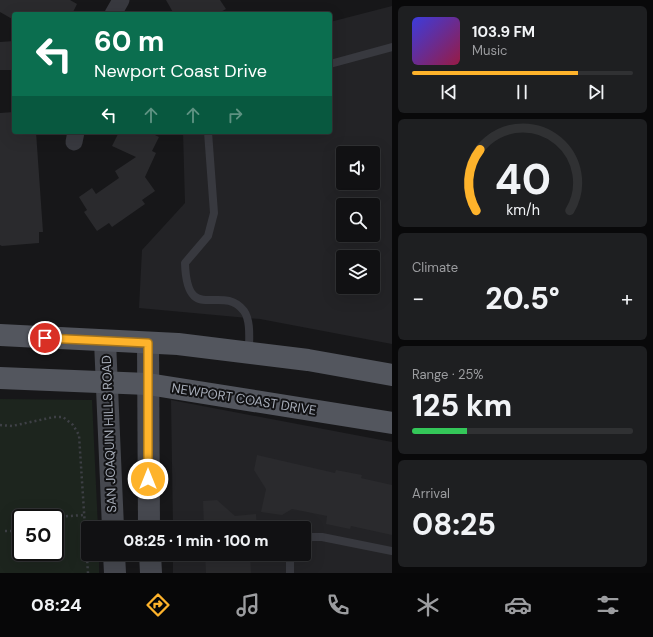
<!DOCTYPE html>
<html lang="en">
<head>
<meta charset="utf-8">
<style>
	:root { --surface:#111113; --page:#1e1f21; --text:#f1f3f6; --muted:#9c9da0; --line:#303133; --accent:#feb32b }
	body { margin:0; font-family:"DM Sans",sans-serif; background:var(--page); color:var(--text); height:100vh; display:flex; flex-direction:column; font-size:15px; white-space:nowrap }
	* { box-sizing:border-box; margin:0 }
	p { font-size:13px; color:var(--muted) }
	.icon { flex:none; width:22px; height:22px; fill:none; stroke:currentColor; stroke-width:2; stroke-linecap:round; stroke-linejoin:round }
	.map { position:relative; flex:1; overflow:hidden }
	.side { display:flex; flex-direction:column; gap:6px; padding:6px; background:#09090a; width:261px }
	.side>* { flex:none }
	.top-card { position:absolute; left:12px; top:12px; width:320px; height:122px; border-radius:4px; box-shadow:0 4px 16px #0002,0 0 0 1px var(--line); background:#0b6e4f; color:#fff; overflow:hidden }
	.controls { position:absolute; left:336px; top:146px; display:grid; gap:8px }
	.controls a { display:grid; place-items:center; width:44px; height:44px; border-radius:4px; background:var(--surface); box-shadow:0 4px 16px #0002,0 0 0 1px var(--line); font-size:20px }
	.speed { position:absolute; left:12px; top:509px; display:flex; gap:8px; font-size:20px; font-weight:700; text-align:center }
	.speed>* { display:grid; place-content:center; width:52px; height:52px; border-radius:50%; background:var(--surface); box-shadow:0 4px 16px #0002,0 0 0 1px var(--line); line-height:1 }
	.speed .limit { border:2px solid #111; border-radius:6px; background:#fff; color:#111 }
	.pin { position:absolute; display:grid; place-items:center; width:34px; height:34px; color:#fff; margin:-17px; border:2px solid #fff; border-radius:50%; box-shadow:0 1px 4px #0007 }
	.me { position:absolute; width:44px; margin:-22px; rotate:0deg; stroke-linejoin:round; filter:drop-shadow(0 0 3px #0008) }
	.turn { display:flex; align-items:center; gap:14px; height:84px; padding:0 16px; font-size:18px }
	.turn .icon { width:52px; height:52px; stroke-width:2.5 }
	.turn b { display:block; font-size:28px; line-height:34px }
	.lanes { display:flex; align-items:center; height:38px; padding:0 16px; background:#0003; justify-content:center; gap:20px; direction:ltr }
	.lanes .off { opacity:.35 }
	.big { font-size:30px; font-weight:800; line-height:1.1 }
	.side .card { flex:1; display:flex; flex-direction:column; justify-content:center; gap:6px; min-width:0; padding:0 14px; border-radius:6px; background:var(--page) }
	.side .dial { align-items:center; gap:0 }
	.dial svg { height:104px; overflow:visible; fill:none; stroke:var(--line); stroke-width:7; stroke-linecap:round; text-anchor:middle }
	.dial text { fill:var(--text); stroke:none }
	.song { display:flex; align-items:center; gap:12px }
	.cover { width:48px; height:48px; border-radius:6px; background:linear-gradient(135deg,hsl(240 70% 55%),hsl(340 70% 35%)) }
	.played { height:4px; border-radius:2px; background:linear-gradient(90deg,var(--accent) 75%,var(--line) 75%) }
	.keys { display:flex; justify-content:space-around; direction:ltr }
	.heat { display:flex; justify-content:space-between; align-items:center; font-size:22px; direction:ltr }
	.charge { height:6px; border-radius:3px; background:linear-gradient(90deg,#34c759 25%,var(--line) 0) }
	.trip { position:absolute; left:81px; top:521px; width:230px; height:40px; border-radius:4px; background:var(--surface); box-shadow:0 4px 16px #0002,0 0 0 1px var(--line); font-weight:800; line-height:40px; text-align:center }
	.tabs { display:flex; height:64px; justify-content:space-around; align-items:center; background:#070708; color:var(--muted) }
	.tabs .icon { width:28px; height:28px }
	.tabs .on { color:var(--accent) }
	.tabs b { font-size:18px; color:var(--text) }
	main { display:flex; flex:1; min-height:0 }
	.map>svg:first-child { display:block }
	.built { fill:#232326; fill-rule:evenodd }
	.green { fill:#1d251e; fill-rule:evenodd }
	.building { fill:#2a2a2d }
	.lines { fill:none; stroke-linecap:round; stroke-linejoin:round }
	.path { stroke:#3e4046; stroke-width:2.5; stroke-dasharray:2 3; stroke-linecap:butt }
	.lane { stroke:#38393f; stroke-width:8 }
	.street { stroke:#38393f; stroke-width:17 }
	.secondary { stroke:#46484f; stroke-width:22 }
	.primary { stroke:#53565e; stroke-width:22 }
	.route-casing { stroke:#a5741c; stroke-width:10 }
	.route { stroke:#feb32b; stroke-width:7 }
	.labels { text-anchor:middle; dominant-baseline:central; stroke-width:4; stroke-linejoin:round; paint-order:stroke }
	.street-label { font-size:13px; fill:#a8aeba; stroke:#121214 }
</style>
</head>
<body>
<main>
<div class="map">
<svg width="392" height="573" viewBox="0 0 392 573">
	<rect width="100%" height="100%" fill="#171719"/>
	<!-- built -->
	<g class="built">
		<path d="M392 6V344L260 319 139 308 142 250 185 203 183 132H330V22ZM343 153H373V183H343ZM343 205H373V235H343ZM343 257H373V287H343Z"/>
		<polygon points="171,400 392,442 392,573 173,573 173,554 304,554 304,528 173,528"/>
	</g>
	<!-- green -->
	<path class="green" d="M0 399 92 400 98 528H88V554H99V573H0ZM21 518H55V552H21Z"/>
	<!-- building -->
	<g class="building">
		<polygon points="0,0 70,0 77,4 72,14 14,14 14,20 0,12"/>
		<polygon points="166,0 220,0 226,9 217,14 174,14"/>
		<polygon points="14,41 14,70 0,70 0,42"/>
		<polygon points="14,112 14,132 36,132 43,232 39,232 39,243 2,246 0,245 0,113"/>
		<polygon points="119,132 149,132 159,137 152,151 156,153 145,177 155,191 142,200 145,204 112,227 109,223 97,231 84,212 87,210 79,197 92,188 96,194 119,178 115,171 136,157 112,146"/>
		<polygon points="257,455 335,473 336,470 362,475 361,478 392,485 392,535 351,526 350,529 326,524 327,516 292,509 282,515 261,512 266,489 254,470"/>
		<polygon points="217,500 235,516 256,514 257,528 204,528 203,501"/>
		<polygon points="205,554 250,554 251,573 206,573"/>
	</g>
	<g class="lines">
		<!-- path -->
		<g class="path">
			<polyline points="0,425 12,426 54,417 63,417 73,425 79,435 88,573"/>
			<polyline points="41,518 84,515"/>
			<polyline points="5,531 21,531"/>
		</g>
		<!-- lane -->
		<g class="lane">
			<polyline points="330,64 392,47"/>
			<path d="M208 132 214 213 208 236 185 263C187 327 221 282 244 311 251 321 249 339 249 351"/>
			<polyline points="304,540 312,537 322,537 392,551"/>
			<polyline points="290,573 290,560 292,554"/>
		</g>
		<!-- street -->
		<g class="street">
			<polyline points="113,14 121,0"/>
			<polyline points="74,142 76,132"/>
		</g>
		<!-- secondary -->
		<g class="secondary">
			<polyline points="105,341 113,528"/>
			<polyline points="148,343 149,528"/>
			<polyline points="114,554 115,573"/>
			<polyline points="150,554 151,573"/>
		</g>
		<!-- primary -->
		<g class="primary">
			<polyline points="0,335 178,344 308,360 392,375"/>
			<polyline points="0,378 148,384 392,423"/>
		</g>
	</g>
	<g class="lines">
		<defs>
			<polyline id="route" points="45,338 148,343 148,479"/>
		</defs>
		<!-- route casing -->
		<use href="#route" class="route-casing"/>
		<!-- route -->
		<use href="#route" class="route"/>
	</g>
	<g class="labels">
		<!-- street labels -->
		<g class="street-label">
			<text transform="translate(244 399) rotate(9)">NEWPORT COAST DRIVE</text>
			<text transform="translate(109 434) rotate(-92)">SAN JOAQUIN HILLS ROAD</text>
		</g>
	</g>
</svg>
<div class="controls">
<a><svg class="icon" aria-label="sound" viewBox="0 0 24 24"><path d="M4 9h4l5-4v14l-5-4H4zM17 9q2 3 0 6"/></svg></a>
<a><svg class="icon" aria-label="search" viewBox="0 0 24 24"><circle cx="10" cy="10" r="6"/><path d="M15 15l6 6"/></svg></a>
<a><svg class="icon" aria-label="layers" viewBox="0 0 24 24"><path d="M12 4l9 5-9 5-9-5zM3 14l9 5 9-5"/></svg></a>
</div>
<div class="speed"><div class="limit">50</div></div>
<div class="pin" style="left:45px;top:338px;background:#d93025"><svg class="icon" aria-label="arrive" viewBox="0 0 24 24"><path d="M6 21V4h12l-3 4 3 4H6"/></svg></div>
<svg class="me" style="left:148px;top:479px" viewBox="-20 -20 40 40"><circle r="17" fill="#feb32b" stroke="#fff" stroke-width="3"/><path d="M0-11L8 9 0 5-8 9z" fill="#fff"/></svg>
<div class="trip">08:25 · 1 min · 100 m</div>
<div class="top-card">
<div class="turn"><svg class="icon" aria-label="left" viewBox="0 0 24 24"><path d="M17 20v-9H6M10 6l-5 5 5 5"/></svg><div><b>60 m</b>Newport Coast Drive</div></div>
<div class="lanes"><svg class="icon" aria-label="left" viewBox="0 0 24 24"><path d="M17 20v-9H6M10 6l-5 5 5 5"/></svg><svg class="icon off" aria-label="ahead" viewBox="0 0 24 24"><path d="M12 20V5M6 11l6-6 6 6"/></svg><svg class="icon off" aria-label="ahead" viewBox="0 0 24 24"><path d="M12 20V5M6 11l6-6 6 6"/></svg><svg class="icon off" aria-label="right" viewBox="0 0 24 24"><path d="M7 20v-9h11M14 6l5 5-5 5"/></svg></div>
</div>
</div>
<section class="side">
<div class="card">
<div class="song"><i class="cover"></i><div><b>103.9 FM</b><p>Music</p></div></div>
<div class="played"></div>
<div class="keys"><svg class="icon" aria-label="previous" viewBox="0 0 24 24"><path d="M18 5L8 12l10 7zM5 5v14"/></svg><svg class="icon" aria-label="pause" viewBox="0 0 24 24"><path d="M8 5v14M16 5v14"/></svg><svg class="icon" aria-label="next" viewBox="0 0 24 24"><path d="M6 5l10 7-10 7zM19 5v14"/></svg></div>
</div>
<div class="card dial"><svg viewBox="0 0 100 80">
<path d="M14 69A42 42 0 1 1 86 69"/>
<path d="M14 69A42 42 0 0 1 17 22" stroke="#feb32b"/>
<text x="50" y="56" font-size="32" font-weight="700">40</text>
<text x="50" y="72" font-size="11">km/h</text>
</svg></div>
<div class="card"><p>Climate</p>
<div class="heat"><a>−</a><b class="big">20.5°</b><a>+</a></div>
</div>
<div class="card"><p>Range · 25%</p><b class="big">125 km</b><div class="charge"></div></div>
<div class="card"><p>Arrival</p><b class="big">08:25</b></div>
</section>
</main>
<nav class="tabs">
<b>08:24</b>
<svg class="icon on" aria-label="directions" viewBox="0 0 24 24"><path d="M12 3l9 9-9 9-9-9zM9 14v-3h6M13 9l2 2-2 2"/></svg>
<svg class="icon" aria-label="music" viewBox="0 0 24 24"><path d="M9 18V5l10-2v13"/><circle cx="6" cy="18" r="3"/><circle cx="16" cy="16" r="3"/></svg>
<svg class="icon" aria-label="phone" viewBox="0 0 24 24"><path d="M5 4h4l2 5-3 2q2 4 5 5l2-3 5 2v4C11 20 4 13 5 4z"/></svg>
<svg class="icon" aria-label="climate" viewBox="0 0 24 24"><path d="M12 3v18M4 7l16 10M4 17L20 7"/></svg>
<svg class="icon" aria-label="car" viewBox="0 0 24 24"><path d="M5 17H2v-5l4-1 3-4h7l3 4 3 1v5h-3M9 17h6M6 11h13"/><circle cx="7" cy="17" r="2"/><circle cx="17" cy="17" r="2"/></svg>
<svg class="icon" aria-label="filters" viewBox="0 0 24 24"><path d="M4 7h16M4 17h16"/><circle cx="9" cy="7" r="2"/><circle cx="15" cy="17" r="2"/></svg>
</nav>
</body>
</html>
